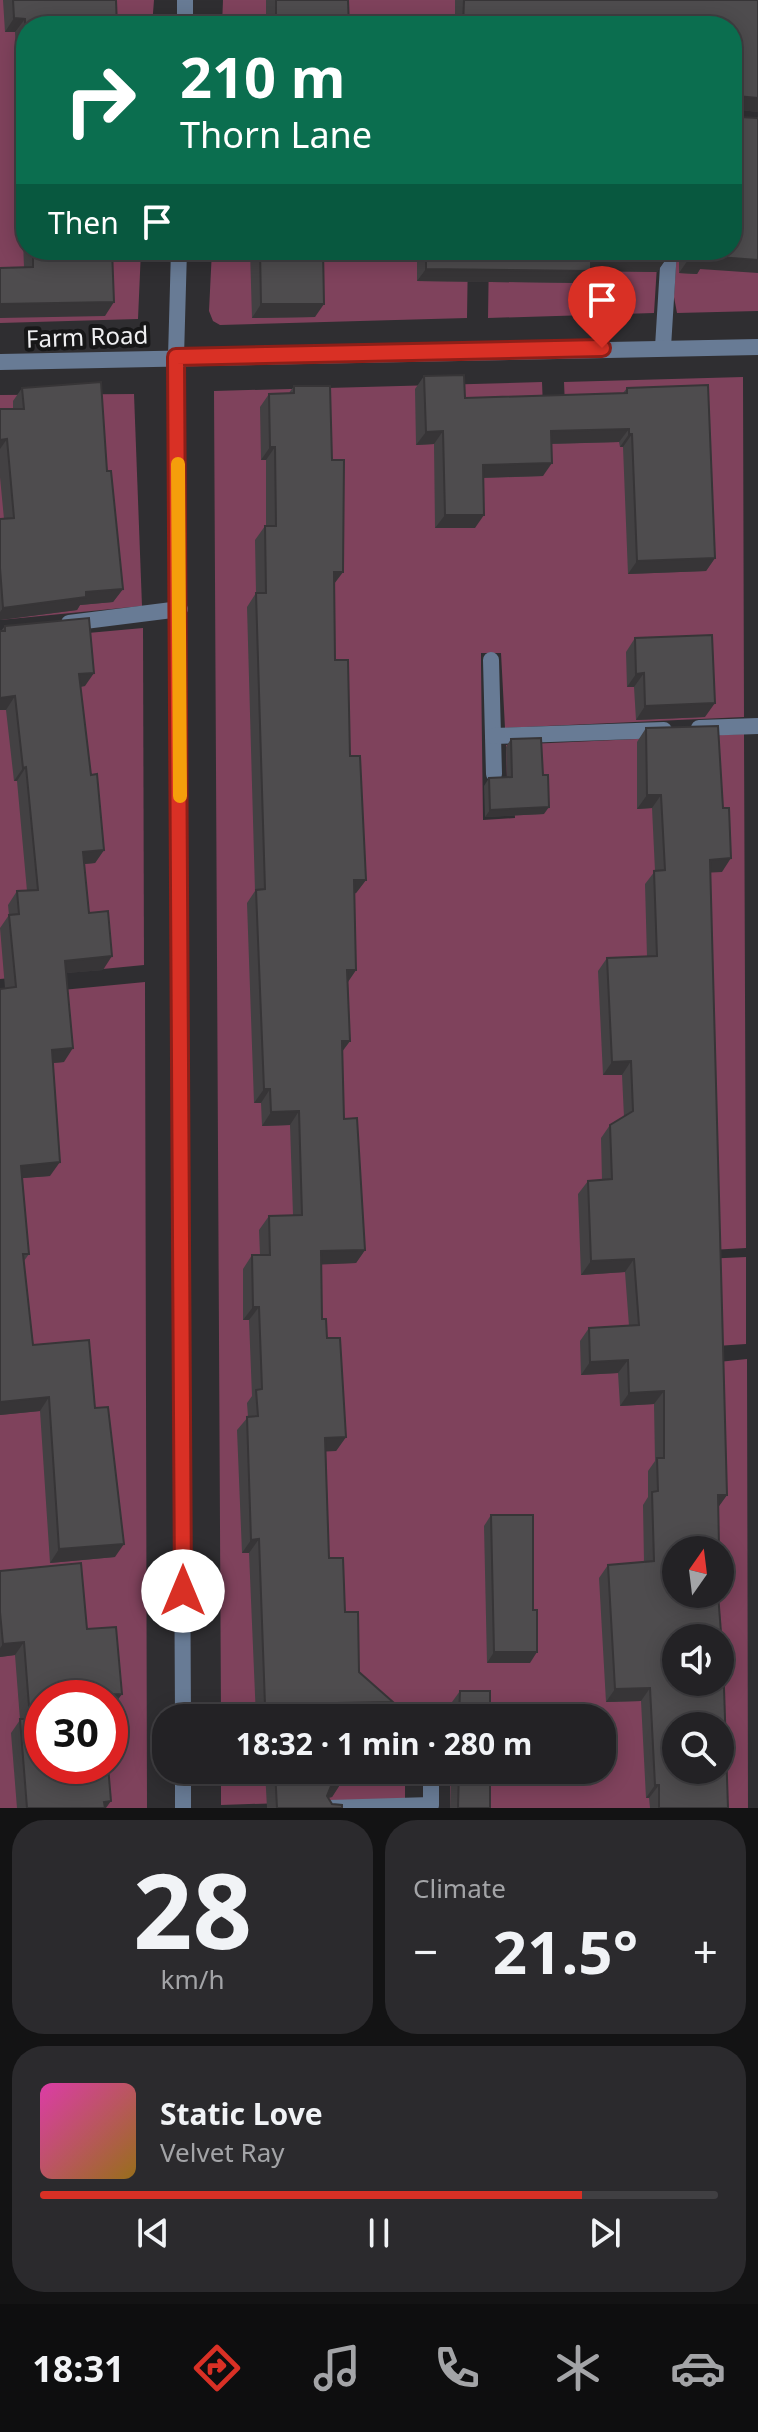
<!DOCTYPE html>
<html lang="en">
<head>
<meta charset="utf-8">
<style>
	:root { --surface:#232225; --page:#2b2a2d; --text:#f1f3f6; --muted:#a3a4a7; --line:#403f42; --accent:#d93025 }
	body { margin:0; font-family:"Noto Sans",sans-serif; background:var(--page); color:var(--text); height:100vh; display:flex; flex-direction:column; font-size:30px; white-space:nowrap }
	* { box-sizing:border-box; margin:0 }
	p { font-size:26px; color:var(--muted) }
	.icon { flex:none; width:44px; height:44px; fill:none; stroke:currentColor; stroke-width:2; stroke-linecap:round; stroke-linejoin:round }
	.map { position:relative; height:1808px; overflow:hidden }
	.drawer { display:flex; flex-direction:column; gap:12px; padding:12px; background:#131314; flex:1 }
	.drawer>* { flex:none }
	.banner { position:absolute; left:16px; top:16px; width:726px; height:244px; border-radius:32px; box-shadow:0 4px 20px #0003,0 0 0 2px var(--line); background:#0b6e4f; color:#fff; overflow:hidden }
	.needle { width:52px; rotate:14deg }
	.controls { position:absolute; left:662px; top:1536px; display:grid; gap:16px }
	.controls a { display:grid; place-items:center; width:72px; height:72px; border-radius:50%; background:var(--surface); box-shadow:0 4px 20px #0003,0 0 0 2px var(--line); font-size:40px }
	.speed { position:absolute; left:24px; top:1680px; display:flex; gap:16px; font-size:40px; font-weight:700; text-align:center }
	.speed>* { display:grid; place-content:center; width:104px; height:104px; border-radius:50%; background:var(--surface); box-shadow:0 4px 20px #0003,0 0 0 2px var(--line); line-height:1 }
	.speed .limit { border:12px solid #d22; background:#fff; color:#111 }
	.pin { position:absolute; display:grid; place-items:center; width:68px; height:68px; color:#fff; margin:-82px -34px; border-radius:50% 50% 50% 0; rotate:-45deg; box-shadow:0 0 8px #0007 }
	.pin .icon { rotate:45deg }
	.me { position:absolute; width:88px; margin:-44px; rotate:0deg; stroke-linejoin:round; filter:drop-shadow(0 0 6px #0008) }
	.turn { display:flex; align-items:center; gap:28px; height:168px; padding:0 32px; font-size:36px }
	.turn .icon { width:104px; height:104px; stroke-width:2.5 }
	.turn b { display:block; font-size:56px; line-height:68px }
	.then { display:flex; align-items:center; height:76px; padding:0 32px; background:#0003; gap:16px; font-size:30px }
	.big { font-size:60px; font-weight:700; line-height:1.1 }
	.drawer .card { flex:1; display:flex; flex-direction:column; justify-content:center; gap:12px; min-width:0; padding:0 28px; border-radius:32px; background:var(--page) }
	.drawer .dial { align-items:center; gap:0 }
	.dial b { font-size:104px; line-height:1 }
	.song { display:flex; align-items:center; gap:24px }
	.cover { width:96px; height:96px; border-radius:12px; background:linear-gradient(135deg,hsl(320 70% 55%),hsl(40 70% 35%)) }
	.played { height:8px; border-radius:4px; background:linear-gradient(90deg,var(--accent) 80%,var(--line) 80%) }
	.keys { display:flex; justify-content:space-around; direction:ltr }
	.heat { display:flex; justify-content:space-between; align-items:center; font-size:44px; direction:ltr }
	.drawer .tiles { flex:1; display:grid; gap:12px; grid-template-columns:1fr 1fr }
	.card:last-child { grid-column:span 2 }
	.trip { position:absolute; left:152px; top:1704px; width:464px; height:80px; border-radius:32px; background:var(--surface); box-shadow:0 4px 20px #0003,0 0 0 2px var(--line); font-weight:700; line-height:80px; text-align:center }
	.tabs { display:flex; height:128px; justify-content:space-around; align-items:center; background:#0e0e0f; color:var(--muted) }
	.tabs .icon { width:56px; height:56px }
	.tabs .current { color:var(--accent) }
	.tabs b { font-size:36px; color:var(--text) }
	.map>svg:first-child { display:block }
	.green { fill:#7f425c; fill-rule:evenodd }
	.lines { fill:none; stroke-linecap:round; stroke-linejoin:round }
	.service { stroke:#687b95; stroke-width:16 }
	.minor { stroke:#687b95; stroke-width:16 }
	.wall { fill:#434143 }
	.shaded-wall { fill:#373537 }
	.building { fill:#4e4c4e; stroke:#373537; stroke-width:2; fill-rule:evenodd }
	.route-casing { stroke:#8d1f18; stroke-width:20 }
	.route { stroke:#d93025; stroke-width:14 }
	.slow { stroke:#f59e0b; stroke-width:14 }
	.labels { text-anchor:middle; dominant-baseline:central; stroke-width:8; stroke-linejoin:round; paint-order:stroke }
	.street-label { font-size:24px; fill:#efeff1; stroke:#171718 }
</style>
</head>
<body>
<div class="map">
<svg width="758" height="1808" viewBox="0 0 758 1808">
	<rect width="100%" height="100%" fill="#2f2e31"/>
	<!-- green -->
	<g class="green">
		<polygon points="0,0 154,0 152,26 26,26 26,250 141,250 138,319 0,323"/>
		<polygon points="223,0 758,0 732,26 222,26"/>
		<polygon points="758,132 758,311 677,313 674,297 677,250 732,250"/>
		<polygon points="212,250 658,250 654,313 488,318 489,252 468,251 467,318 220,325 213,321 209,311"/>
		<path d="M743 377 744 717 505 728 501 653H481V665L483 820 515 818 513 780H507L506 745 744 734 746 1248 641 1254 640 1262 746 1257V1344L643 1351 613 1373 747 1359 748 1808H450V1770H602V1718H221L214 391 542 382 543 408 565 407 564 382ZM676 1550H720V1594H676ZM676 1638H720V1682H676ZM676 1726H720V1770H676Z"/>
		<polygon points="134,394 142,606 0,620 0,395"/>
		<polygon points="143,628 144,965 0,979 0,641"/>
		<path d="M145 982 147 1808H0V996ZM42 1698H110V1766H42Z"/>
		<polygon points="221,1770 405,1770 405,1799 221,1805"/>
	</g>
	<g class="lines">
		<!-- service -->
		<g class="service">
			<polyline points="663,347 669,250"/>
			<polyline points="69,623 180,609"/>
			<polyline points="491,660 494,774"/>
			<polyline points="699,728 758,726"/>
			<polyline points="493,736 664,730"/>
			<polyline points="328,1808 431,1805 431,1770"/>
		</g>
		<!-- minor -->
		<g class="minor">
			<polyline points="185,26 185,0"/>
			<polyline points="179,250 176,357 183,1718"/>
			<polyline points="0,362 758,347"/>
			<polyline points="183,1770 183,1808"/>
		</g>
	</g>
	<!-- wall -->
	<g class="wall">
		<polygon points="3,0 116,0 26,26 26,250 112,250 105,316 24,267 15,32 5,32"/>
		<polygon points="266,0 348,0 349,26 266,26"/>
		<polygon points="455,0 758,0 758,112 732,109 732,26 455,26"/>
		<polygon points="250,250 323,250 315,317 252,318"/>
		<polygon points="417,250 667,250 666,259 657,272 591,271 582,283 417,281"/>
		<polygon points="679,250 732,250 700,269 697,274 679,273"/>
		<polygon points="424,376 465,398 623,393 627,388 715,558 706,571 628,574 623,447 620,447 619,442 551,444 543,476 483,478 475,528 435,528 434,444 416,445 415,389"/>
		<polygon points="294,386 332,460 343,572 334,584 335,660 350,756 366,880 356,893 354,894 356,970 348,982 350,1041 342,1052 344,1119 365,1250 356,1263 321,1264 322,1319 346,1437 336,1451 326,1451 329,1558 345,1612 359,1672 393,1702 384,1715 339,1716 339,1718 256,1718 249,1553 242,1553 237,1430 248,1417 247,1403 252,1396 249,1320 243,1320 243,1269 252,1255 260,1255 259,1230 269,1216 293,1215 290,1125 262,1126 261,1103 254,1103 247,903 255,891 247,607 256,593 255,540 265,526 266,526 266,460 261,460 260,407 269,394 289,393"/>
		<polygon points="22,388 107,471 123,589 113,602 80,605 77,610 0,620 0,519 4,519 0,477 0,409 13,409 13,401"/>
		<polygon points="5,626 85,686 80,687 91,775 104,850 95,863 84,864 89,913 103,970 66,973 64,1062 53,1063 50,1176 22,1178 29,1254 24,1261 33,1345 95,1408 115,1557 50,1563 40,1411 0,1415 5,988 0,928 9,915 8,905 17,891 27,891 17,781 14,781 6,710 1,631"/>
		<polygon points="635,638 705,717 636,720 634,687 627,687 626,652"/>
		<polygon points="646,728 722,872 710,872 727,1495 718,1507 676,1550 728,1808 650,1808 649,1798 646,1798 641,1701 606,1702 599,1578 608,1565 644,1562 643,1505 648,1497 648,1471 655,1461 654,1404 620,1406 618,1373 581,1375 580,1341 589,1328 629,1326 625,1272 581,1275 578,1194 588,1181 602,1180 601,1138 610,1125 624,1117 622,1075 603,1075 598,971 607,958 647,957 645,884 655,871 652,808 637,809 637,742"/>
		<polygon points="511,739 544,814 485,817 484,786 489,778 507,777 506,747"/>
		<polygon points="491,1515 530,1663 487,1663 484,1526"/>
		<polygon points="0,1571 87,1629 122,1694 112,1707 42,1698 106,1808 17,1808 11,1733 20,1720 15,1655 0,1657"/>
		<polygon points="460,1691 490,1718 451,1718 452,1702"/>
		<polygon points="265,1770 341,1770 341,1783 332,1797 328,1798 332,1804 342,1808 267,1808"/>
		<polygon points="451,1770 490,1770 490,1808 450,1808"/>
	</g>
	<!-- shaded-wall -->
	<g class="shaded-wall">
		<polygon points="14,18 25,19 15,32 5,32"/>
		<polygon points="603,23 681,25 600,26"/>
		<polygon points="737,96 758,98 758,112 732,109 732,100"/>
		<polygon points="706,256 758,260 758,273 700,269 697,274 679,273 688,260"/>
		<polygon points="591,258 666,259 657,272 591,271 582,283 417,281 426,269"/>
		<polygon points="114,302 105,316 0,318 0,304"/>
		<polygon points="261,304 324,304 315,317 252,318"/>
		<polygon points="629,429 619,442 541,444 551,431"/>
		<polygon points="443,431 434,444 416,445 426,432"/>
		<polygon points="629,434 632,434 623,447 620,447"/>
		<polygon points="7,439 0,449 0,440"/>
		<polygon points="270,447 275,447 266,460 261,460"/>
		<polygon points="552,463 543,476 474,478 483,465"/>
		<polygon points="445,515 484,515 475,528 435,528"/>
		<polygon points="715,558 706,571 628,574 637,561"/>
		<polygon points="334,572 343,572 333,585"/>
		<polygon points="123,589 113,602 80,605 77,610 0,620 0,612 3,608 86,592"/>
		<polygon points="94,673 85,686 70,688 79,674"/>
		<polygon points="644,673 634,687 627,687 636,674"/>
		<polygon points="15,696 6,710 0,710 0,698"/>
		<polygon points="715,703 705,717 636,720 645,706"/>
		<polygon points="26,767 17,781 14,781 23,768"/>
		<polygon points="647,795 661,795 652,808 637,809"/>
		<polygon points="549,807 544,814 485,817 490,810"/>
		<polygon points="104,850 95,863 73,865 83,852"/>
		<polygon points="731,858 722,872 701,873 710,860"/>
		<polygon points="354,880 366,880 356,893 344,894"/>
		<polygon points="112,956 103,970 55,974 65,961"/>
		<polygon points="347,970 356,970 347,983"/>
		<polygon points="342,1041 350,1041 340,1054"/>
		<polygon points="73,1048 64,1062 42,1064 52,1050"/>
		<polygon points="631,1061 622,1075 603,1075 612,1062"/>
		<polygon points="264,1089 270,1089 261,1103 254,1103"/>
		<polygon points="299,1111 290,1125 262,1126 271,1112"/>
		<polygon points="60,1162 50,1176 11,1179 21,1166"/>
		<polygon points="365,1250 356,1263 311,1265 321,1251"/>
		<polygon points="634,1259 625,1272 581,1275 591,1261"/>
		<polygon points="253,1307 259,1307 249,1320 243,1320"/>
		<polygon points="628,1360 618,1373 581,1375 590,1362"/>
		<polygon points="664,1391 654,1404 620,1406 629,1393"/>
		<polygon points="49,1397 40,1411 0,1415 0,1402"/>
		<polygon points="346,1437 336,1451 316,1452 325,1438"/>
		<polygon points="718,1495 727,1495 717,1509"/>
		<polygon points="259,1539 249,1553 242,1553 251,1540"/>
		<polygon points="124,1544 115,1557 50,1563 59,1549"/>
		<polygon points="24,1642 15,1655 0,1657 0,1648 3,1644"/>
		<polygon points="494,1652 537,1652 530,1663 487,1663"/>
		<polygon points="650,1688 641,1701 606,1702 615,1689"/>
		<polygon points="122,1694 112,1707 110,1707 110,1698 100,1698 102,1695"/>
		<polygon points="393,1702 384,1715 329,1716 338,1703"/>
		<polygon points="272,1704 262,1718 256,1718 265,1705"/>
		<polygon points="341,1783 332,1797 322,1799 331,1786"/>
		<polygon points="655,1785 659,1785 649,1798 646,1798"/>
		<polygon points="111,1801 106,1808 100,1808 104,1802"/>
	</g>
	<!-- building -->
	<g class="building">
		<polygon points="13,0 116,0 117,26 26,26 26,54 25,19 14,18"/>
		<polygon points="276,0 348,0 349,26 276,26"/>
		<polygon points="464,0 758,0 758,98 737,96 732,100 732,26 681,26 603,23 603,26 463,26"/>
		<polygon points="732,111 740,117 758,118 758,260 706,256 706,261 688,260 688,250 732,250"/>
		<polygon points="33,250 112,250 114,302 0,304 0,268 33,267"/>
		<polygon points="260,250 323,250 324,304 261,304"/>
		<polygon points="426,250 667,250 666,259 591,258 591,271 426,269"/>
		<polygon points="464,375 465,398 627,393 627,388 708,385 715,558 637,561 632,434 629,434 629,429 551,431 552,463 483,465 484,515 445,515 443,431 426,432 424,376"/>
		<polygon points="101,382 107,471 111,471 123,589 86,592 86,597 3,608 0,568 0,519 14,518 7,439 0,440 0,409 24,409 22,388"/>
		<polygon points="294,386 330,386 332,460 344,460 343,572 334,572 335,660 348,660 350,756 360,756 366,880 354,880 356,970 347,970 350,1041 342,1041 344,1119 357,1118 365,1250 321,1251 322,1319 326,1319 327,1338 340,1338 346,1437 325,1438 329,1558 343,1558 345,1612 358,1612 359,1672 393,1702 338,1703 339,1718 273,1718 272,1704 265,1705 259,1539 251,1540 247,1417 258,1416 256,1390 262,1389 259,1307 253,1307 252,1255 270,1255 269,1216 302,1215 299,1111 271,1112 270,1089 264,1089 256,890 265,889 256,593 266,593 265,526 276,526 275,447 270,447 269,394 294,393"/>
		<polygon points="89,618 94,673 79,674 91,775 97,774 104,850 83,852 89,913 108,911 112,956 65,961 73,1048 52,1050 60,1162 21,1166 29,1254 23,1254 33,1345 89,1340 95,1408 108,1407 124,1544 59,1549 49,1397 0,1402 0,989 16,987 9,915 19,914 17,891 38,890 26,767 23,768 15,696 0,698 0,631 5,631 5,626"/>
		<polygon points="712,635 715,703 645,706 644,673 636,674 635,638"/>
		<path d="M718 726 723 808H729L731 858 710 860 727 1495H718L719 1547H714V1550H676V1594H718L723 1658 728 1808H659V1785H655L650 1688 615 1689 608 1565 654 1561 652 1492 658 1491 657 1458H664V1391L629 1393 628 1360 590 1362 589 1328 639 1325 634 1259 591 1261 588 1181 612 1179 610 1125 633 1111 631 1061 612 1062 607 958 657 956 654 871 665 870 661 795H647L646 728ZM676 1638H720V1682H676ZM676 1726H720V1770H676Z"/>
		<polygon points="541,738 543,775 548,775 549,807 490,810 489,778 512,777 511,739"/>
		<polygon points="491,1515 533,1515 533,1610 537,1610 537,1652 494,1652"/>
		<polygon points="81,1563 87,1629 116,1627 122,1694 102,1695 102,1698 42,1698 42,1766 108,1766 111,1801 104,1802 105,1808 27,1808 20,1719 30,1719 24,1642 3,1644 0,1612 0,1571"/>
		<polygon points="460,1691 490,1691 490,1718 459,1718"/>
		<polygon points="275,1770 341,1770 341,1783 331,1786 327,1796 332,1804 342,1805 342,1808 277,1808"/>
		<polygon points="459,1770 490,1770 490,1808 458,1808"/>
	</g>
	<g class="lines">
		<defs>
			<polyline id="route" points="183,1591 176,357 602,348"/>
		</defs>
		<!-- route casing -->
		<use href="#route" class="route-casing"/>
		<!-- route -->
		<use href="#route" class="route"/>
		<!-- slow -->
		<polyline class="slow" points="178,464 180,796"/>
	</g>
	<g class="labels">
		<!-- street labels -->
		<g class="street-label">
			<text transform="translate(87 336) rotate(-2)">Farm Road</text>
		</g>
	</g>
</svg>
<div class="controls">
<a><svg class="needle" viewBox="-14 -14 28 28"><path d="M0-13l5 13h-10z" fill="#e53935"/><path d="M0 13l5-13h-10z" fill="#a3a4a7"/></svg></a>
<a><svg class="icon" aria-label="sound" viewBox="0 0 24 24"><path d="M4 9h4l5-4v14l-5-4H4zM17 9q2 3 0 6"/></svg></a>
<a><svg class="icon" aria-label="search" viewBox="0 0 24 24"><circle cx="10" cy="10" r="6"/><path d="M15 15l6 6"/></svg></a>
</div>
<div class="speed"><div class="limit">30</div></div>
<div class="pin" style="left:602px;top:348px;background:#d93025"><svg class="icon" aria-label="arrive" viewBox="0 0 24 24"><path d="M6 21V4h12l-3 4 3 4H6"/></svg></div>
<svg class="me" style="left:183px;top:1591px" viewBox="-20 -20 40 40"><circle r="19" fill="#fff"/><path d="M0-13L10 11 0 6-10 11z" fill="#d93025"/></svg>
<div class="trip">18:32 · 1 min · 280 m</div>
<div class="banner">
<div class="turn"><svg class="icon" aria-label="right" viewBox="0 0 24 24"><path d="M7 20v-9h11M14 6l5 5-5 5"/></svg><div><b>210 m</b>Thorn Lane</div></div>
<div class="then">Then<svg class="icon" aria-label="arrive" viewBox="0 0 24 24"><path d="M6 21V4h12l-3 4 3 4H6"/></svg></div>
</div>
</div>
<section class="drawer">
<div class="tiles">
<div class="card dial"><b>28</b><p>km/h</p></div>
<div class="card"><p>Climate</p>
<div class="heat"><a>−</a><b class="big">21.5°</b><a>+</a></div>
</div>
<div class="card">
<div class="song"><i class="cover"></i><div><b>Static Love</b><p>Velvet Ray</p></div></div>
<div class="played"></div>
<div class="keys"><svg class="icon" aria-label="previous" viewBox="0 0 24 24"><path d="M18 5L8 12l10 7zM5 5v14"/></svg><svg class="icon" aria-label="pause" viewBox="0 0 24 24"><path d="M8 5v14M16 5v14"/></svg><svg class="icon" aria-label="next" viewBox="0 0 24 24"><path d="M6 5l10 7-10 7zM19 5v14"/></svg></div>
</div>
</div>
</section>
<nav class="tabs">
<b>18:31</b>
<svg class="icon current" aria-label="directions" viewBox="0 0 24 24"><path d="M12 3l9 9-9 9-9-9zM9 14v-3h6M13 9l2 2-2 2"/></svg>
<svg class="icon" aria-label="music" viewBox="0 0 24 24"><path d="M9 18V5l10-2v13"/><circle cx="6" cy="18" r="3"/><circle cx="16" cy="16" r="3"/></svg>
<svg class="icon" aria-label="phone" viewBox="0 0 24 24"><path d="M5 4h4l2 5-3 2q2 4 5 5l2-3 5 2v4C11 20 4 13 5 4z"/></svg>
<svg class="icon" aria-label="climate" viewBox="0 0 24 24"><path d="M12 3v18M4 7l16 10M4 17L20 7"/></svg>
<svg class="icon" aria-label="car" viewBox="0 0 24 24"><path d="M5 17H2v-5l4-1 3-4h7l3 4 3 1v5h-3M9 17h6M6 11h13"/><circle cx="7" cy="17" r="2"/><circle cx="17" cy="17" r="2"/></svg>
</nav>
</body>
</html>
